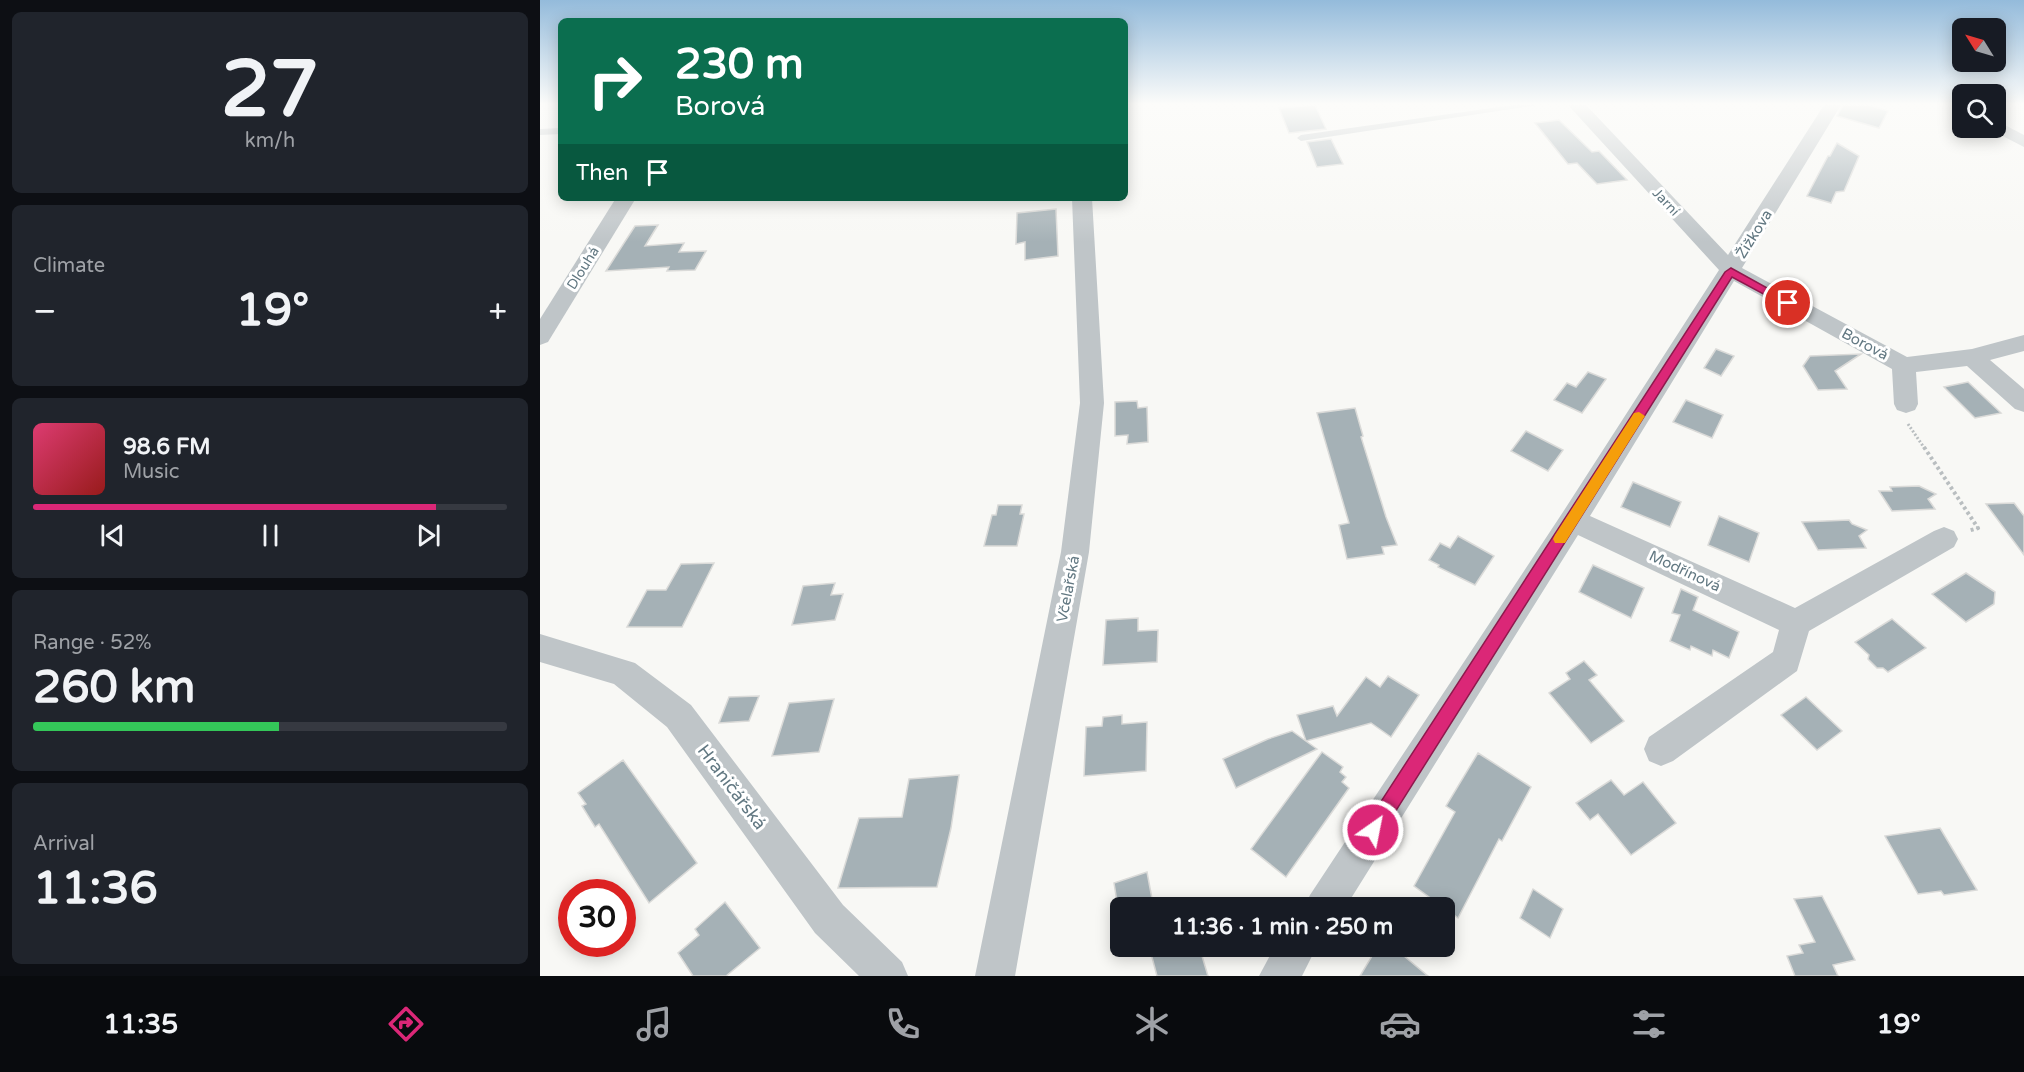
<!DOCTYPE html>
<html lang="en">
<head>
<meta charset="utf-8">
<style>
	:root { --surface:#171b24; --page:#20242c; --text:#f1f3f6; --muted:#9ea1a6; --line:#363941; --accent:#db2777 }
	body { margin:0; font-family:"Varela Round",sans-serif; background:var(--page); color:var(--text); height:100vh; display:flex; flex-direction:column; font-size:22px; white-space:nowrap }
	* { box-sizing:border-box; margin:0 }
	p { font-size:20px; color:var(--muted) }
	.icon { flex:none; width:33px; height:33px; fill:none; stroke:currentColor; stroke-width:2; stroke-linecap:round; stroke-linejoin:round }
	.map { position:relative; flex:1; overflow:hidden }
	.panel { display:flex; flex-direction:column; gap:12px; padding:12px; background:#0d0f14; width:540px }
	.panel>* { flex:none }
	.banner { position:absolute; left:18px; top:18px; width:570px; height:183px; border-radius:9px; box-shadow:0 3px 15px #0003; background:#0b6e4f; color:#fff; overflow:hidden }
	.needle { width:39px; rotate:307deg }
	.fabs { position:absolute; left:1412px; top:18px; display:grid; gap:12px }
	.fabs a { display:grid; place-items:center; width:54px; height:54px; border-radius:9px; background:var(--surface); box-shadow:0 3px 15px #0003; font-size:30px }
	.speed { position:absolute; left:18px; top:879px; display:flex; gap:12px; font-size:30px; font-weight:700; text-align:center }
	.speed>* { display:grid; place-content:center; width:78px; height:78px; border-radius:50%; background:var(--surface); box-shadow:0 3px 15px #0003; line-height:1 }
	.speed .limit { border:9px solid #d22; background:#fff; color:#111 }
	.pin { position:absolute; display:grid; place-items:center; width:51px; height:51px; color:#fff; margin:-26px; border:3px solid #fff; border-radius:50%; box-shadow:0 2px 6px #0007 }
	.me { position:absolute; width:66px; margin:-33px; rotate:33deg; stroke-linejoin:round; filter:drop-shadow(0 0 4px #0008) }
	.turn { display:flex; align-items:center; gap:21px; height:126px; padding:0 18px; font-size:27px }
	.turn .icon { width:78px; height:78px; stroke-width:2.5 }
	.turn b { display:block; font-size:42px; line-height:51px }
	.then { display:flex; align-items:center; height:57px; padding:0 18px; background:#0003; gap:12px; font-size:22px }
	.big { font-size:45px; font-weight:800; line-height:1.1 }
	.panel .card { flex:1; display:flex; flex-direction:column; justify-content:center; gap:9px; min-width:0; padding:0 21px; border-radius:9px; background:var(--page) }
	.panel .dial { align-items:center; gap:0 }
	.dial b { font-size:78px; line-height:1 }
	.song { display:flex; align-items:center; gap:18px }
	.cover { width:72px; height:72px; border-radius:9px; background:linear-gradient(135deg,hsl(340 70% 55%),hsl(0 70% 35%)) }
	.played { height:6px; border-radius:3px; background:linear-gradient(90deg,var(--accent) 85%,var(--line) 85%) }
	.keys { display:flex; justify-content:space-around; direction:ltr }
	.heat { display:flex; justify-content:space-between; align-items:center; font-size:33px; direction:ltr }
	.charge { height:9px; border-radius:4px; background:linear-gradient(90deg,#34c759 52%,var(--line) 0) }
	.trip { position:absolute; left:570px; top:897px; width:345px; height:60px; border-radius:9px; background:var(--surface); box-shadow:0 3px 15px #0003; font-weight:800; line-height:60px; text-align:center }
	.dock { display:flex; height:96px; justify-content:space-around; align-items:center; background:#090b0e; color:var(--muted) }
	.dock .icon { width:42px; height:42px }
	.dock .current { color:var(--accent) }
	.dock b { font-size:27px; color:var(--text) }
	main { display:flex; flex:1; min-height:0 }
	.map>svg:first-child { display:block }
	.building { fill:#a5b1b6; stroke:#dadad8; stroke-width:1.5 }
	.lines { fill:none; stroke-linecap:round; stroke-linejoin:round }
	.path-far1 { stroke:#b9bec0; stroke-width:3; stroke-dasharray:2 2; stroke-linecap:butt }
	.path { stroke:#b9bec0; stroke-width:4; stroke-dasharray:3 3; stroke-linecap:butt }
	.lane { fill:#bfc5c8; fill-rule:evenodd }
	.street { fill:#bfc5c8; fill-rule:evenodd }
	.route { fill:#db2777; stroke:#8e194d; stroke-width:1.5 }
	.slow { fill:#f59e0b }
	.labels { text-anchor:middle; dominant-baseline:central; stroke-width:6; stroke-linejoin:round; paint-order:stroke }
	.far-street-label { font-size:14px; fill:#627882; stroke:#fff }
	.street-label { font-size:15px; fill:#627882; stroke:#fff }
	.near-street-label { font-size:18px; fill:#627882; stroke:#fff }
</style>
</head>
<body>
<main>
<section class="panel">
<div class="card dial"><b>27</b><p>km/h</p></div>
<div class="card"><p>Climate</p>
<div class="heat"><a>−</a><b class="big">19°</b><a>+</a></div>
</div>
<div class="card">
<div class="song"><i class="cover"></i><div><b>98.6 FM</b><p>Music</p></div></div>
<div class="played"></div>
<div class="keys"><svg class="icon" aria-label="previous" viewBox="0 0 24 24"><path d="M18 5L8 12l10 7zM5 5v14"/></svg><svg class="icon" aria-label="pause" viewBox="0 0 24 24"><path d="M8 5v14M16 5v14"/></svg><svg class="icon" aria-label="next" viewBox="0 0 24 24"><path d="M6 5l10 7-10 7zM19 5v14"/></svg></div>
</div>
<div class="card"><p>Range · 52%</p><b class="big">260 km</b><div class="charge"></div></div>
<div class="card"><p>Arrival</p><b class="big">11:36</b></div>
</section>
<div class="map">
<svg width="1484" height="976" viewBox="0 0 1484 976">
	<rect width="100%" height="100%" fill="#f8f8f5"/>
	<!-- building -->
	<g class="building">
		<polygon points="775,105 786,129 749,133 739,108"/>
		<polygon points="1303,105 1329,105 1348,111 1339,128 1297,116"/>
		<polygon points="1019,120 1052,152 1059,151 1087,180 1057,184 1037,163 1028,164 995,123"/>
		<polygon points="791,139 803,164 777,167 767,142"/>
		<polygon points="1297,143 1319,156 1304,191 1296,192 1291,203 1267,196 1288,156 1290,156"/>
		<polygon points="516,209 518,256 485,260 485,242 476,244 477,213"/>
		<polygon points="118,225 105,246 144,243 139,252 166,251 155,270 127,271 129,267 66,271 95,226"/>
		<polygon points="1176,349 1194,356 1181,376 1164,368"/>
		<polygon points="1321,354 1295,371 1307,389 1278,390 1263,366 1270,356"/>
		<polygon points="1048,372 1066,379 1042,413 1014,400 1027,383 1036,387"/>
		<polygon points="1428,382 1461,413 1435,418 1404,387"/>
		<polygon points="1146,400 1183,415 1172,438 1133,422"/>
		<polygon points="597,401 598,408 607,407 608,442 587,444 588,435 575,436 575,402"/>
		<polygon points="815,408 823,436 821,437 846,517 857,545 842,547 844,554 807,559 799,525 809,523 777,413"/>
		<polygon points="986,431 1023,450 1008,471 971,451"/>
		<polygon points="1093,482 1141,502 1130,527 1081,507"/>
		<polygon points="1379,486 1396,494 1388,499 1395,509 1352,511 1339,491 1352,491 1350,487"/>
		<polygon points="1474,503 1484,516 1484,555 1446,504"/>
		<polygon points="458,505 482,505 480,514 484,514 477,546 444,546 452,515 456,515"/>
		<polygon points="1179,516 1219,533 1209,562 1168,545"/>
		<polygon points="1309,520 1312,524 1327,530 1319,536 1326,548 1278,550 1262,522"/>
		<polygon points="918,536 954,556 935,585 898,567 899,565 889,560 900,543 910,548"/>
		<polygon points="174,563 142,627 87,627 107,590 126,590 141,564"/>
		<polygon points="1053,565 1104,588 1091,618 1039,592"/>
		<polygon points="1426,573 1455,592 1454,604 1426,622 1392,594"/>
		<polygon points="295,583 291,595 303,594 295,620 252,625 263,586"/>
		<polygon points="1141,589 1158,597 1153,610 1199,632 1189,658 1173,650 1172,656 1151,646 1150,650 1130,641 1140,615 1132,613"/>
		<polygon points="598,618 598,631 618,630 617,662 563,665 566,620"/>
		<polygon points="1352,619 1386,648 1348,672 1343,668 1337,668 1328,659 1329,655 1315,642"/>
		<polygon points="1044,661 1057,675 1049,680 1084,721 1051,743 1009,693 1030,679 1026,673"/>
		<polygon points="848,676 879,695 851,737 831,723 766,741 777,749 696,788 683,759 728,739 752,731 766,741 757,715 793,706 797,716 826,677 840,687"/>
		<polygon points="219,696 209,721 179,723 189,697"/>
		<polygon points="1266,697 1302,731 1277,750 1241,715"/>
		<polygon points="294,699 279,752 232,756 249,703"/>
		<polygon points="582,715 582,724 607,722 606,771 544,776 546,727 562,726 563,717"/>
		<polygon points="782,752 803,767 800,772 806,777 802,782 809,788 746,877 711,849"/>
		<polygon points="938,753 991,787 962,841 959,839 918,918 874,886 915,812 906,806"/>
		<polygon points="83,760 157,863 109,903 59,824 55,827 42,806 46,804 38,793"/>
		<polygon points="419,775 411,828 397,887 298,888 319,818 362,817 369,779"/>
		<polygon points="1071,780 1084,795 1103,782 1136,823 1091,855 1058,814 1050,820 1036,803"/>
		<polygon points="1400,828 1437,890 1404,895 1401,891 1378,894 1345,836"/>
		<polygon points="607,872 613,904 600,908 578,908 574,883"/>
		<polygon points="993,889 1023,909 1010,938 980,918"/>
		<polygon points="1282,896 1315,960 1293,965 1298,976 1255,976 1247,956 1263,953 1259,945 1275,942 1254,899"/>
		<polygon points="185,902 220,948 186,976 153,976 138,953 159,935 155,929"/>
		<polygon points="609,946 659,946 668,976 617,976"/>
		<polygon points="838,946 852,946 888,976 820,976"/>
	</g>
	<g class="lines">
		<!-- path-far1 -->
		<polyline class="path-far1" points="1368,424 1385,449"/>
		<!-- path -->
		<polyline class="path" points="1384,447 1438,528 1428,531"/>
		<!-- lane -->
		<g class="lane">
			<polygon points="973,105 998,105 761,141 757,138 761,135"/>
			<polygon points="21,128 21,134 0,135 0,129"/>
		</g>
		<!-- street -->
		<g class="street">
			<polygon points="1028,105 1046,105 1188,255 1284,105 1301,105 1202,268 1367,357 1432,349 1484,335 1484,351 1450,360 1484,389 1484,412 1475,409 1427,366 1376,372 1378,404 1375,410 1366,413 1357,410 1354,404 1352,369 1194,281 1050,516 1255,608 1394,531 1404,527 1414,531 1418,539 1414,547 1269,631 1257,671 1133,761 1121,766 1109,761 1104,749 1109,737 1233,652 1239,630 1038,535 805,908 764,908 770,895 1023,512 1179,270"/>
			<polygon points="1455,120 1484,135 1484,147 1449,129 1455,128"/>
			<polygon points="76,198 96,198 8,342 0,345 0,319"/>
			<polygon points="532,198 552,198 564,403 549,552 475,976 435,976 521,552 540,403"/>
			<polygon points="0,634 95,663 151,705 303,905 362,962 368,976 319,976 275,933 127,727 74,684 0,662"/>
			<polygon points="735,946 777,946 762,976 719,976"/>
		</g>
	</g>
	<!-- sky -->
	<linearGradient id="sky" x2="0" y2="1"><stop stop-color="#94bbdb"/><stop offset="0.43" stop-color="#fcfcfa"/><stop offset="1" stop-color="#fcfcfa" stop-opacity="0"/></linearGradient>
	<rect width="1484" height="242" fill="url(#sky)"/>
	<!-- route -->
	<polygon class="route" points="1191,268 1254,303 1252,305 1244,305 1192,277 840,836 833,839 827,836 824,830 827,823 1185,272"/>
	<!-- slow -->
	<polygon class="slow" points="1099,412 1105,416 1025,543 1015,543 1013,539 1015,535 1094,413"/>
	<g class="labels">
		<!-- far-street labels -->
		<g class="far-street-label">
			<text transform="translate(1126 202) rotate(47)">Jarní</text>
			<text transform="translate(43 268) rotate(-58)">Dlouhá</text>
		</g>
		<!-- street labels -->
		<g class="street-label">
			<text transform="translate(1214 234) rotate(-58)">Žižkova</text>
			<text transform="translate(1325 344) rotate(28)">Borová</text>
			<text transform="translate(1145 571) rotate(25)">Modřínová</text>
			<text transform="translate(528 589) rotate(-79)">Včelařská</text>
		</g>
		<!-- near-street labels -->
		<g class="near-street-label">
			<text transform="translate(192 787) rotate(53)">Hraničářská</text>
		</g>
	</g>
</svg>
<div class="fabs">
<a><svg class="needle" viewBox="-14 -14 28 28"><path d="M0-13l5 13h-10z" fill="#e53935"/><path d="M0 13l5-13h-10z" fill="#9ea1a6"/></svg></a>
<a><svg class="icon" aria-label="search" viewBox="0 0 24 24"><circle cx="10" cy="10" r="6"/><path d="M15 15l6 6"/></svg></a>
</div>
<div class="speed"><div class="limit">30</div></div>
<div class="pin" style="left:1248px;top:303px;background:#d93025"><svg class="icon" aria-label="arrive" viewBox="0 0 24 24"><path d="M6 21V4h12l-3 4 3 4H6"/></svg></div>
<svg class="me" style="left:833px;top:830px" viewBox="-20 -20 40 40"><circle r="17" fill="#db2777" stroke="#fff" stroke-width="3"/><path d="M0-11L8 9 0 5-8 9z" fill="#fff"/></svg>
<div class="trip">11:36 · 1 min · 250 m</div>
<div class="banner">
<div class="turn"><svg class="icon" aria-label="right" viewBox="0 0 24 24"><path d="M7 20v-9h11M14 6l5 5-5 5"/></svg><div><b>230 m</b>Borová</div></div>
<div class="then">Then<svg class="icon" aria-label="arrive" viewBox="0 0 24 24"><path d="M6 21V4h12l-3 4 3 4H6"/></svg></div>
</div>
</div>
</main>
<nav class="dock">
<b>11:35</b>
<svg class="icon current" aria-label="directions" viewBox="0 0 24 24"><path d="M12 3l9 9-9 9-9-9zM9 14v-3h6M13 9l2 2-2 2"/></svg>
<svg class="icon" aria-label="music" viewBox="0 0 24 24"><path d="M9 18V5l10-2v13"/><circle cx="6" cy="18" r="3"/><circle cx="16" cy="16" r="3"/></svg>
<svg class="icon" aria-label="phone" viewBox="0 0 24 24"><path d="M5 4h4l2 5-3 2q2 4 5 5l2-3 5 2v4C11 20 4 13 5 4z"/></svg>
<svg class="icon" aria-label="climate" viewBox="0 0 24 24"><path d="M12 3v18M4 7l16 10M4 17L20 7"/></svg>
<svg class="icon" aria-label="car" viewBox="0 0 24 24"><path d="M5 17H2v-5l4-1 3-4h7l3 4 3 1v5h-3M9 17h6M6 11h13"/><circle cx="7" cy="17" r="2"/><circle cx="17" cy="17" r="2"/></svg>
<svg class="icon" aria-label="filters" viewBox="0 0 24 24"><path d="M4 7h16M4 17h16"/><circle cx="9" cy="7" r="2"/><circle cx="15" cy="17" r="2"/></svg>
<b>19°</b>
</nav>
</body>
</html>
